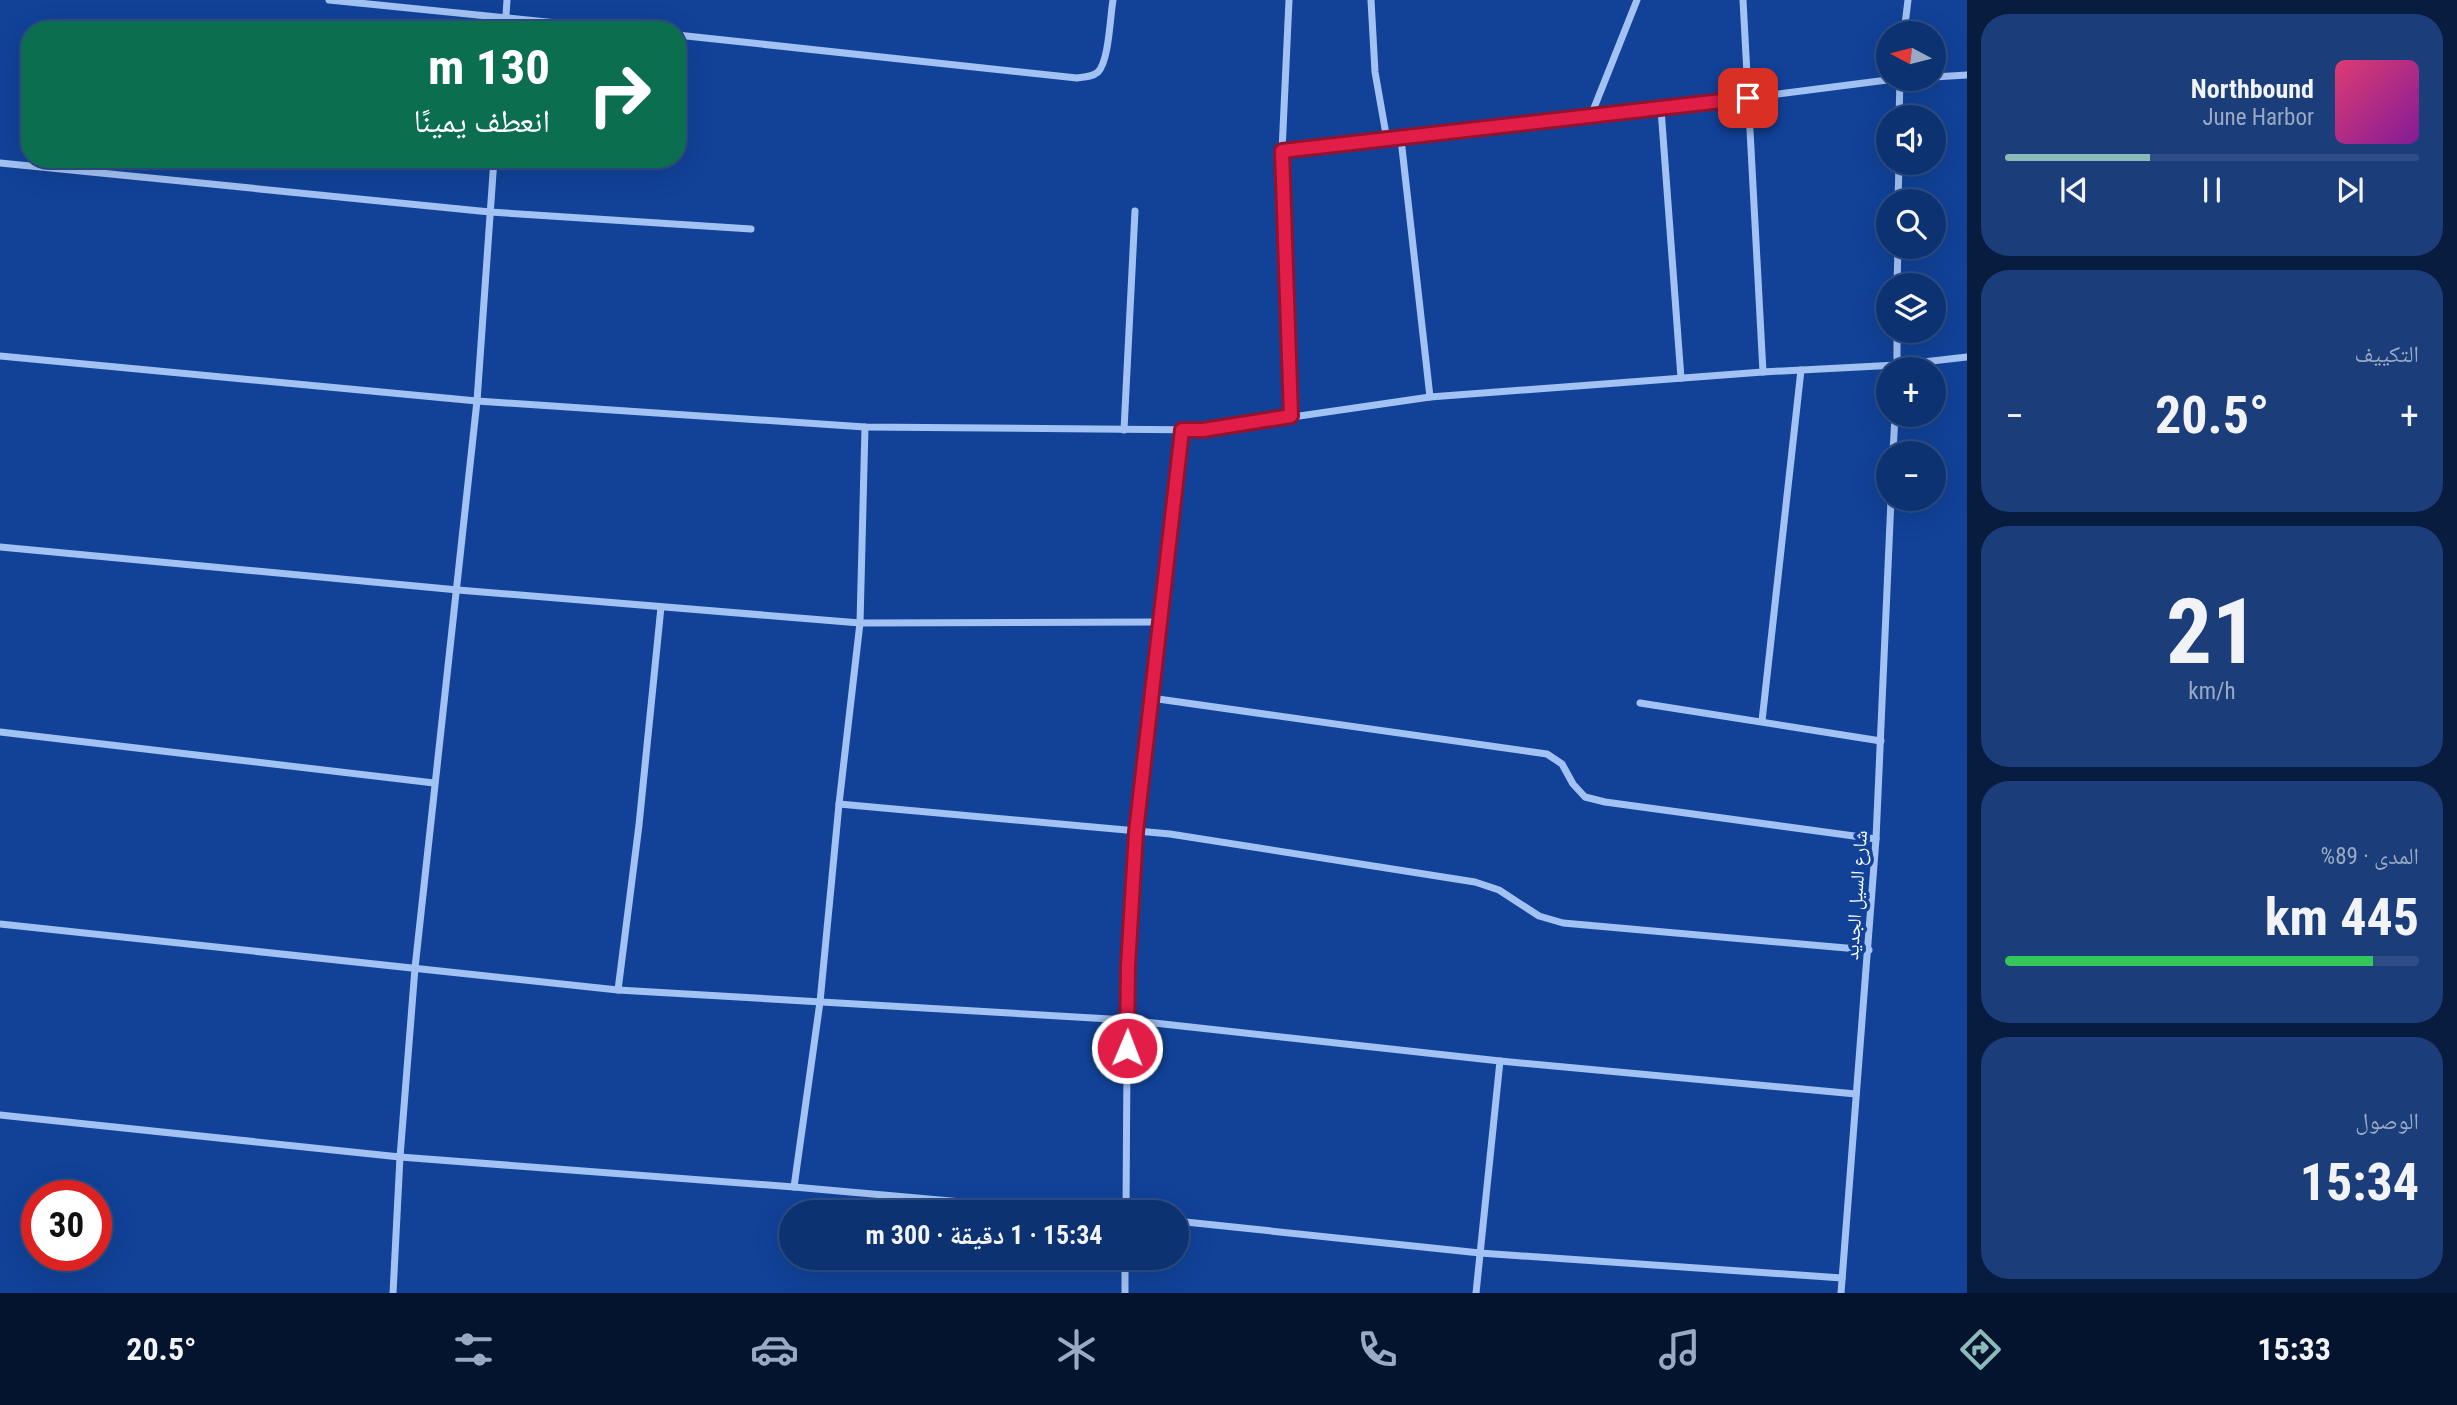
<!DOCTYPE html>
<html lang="ar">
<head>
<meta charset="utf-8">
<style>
	:root { --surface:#0d3272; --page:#1b3e7a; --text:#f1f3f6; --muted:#9aaac4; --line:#2d4d84; --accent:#8bbbb9 }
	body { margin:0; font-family:"Roboto Condensed","Noto Naskh Arabic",sans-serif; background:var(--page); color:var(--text); direction:rtl; height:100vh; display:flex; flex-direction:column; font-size:26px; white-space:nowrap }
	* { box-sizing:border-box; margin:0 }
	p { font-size:23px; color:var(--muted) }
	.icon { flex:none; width:38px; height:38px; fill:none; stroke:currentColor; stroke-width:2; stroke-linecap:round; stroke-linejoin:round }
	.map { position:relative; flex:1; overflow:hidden; direction:ltr }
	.drawer { display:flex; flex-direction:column; gap:14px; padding:14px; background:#071c3f; width:490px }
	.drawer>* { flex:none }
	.hud { position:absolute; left:21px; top:21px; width:665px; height:147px; border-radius:28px; box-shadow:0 7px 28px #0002,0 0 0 2px var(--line); direction:rtl; background:#0b6e4f; color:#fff; overflow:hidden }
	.needle { width:46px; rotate:277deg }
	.buttons { position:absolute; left:1876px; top:21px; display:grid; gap:14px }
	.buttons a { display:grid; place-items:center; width:70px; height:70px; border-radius:50%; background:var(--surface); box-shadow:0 7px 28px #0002,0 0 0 2px var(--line); font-size:35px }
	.speed { position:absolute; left:21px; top:1180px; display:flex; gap:14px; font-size:35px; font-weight:700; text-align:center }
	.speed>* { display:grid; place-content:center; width:91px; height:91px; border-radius:50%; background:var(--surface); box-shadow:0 7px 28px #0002,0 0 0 2px var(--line); line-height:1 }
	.speed .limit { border:10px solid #d22; background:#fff; color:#111 }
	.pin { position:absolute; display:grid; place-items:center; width:60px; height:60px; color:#fff; margin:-30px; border-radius:14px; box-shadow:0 4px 10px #0006 }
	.me { position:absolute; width:77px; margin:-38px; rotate:1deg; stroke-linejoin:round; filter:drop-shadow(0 0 5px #0008) }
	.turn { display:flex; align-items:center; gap:24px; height:147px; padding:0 21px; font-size:32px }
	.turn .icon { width:91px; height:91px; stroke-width:2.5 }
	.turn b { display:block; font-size:49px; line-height:60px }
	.big { font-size:52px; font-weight:700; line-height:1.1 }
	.drawer .widget { flex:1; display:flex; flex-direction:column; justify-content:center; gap:10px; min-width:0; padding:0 24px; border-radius:28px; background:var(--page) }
	.drawer .dial { align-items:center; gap:0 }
	.dial b { font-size:91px; line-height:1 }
	.song { display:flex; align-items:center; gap:21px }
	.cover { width:84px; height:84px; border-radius:10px; background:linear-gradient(135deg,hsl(340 70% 55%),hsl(290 70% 35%)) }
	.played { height:7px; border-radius:4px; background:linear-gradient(90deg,var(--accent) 35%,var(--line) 35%) }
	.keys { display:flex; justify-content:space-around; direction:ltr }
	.heat { display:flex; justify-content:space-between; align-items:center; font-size:38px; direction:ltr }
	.charge { height:10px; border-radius:5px; background:linear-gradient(90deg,#34c759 89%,var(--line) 0) }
	.trip { position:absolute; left:779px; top:1200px; width:410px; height:70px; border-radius:35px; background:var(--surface); box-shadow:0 7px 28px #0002,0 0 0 2px var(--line); font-weight:700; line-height:70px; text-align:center; direction:rtl }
	.menu { display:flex; height:112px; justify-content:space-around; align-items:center; background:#05142e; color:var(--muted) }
	.menu .icon { width:49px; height:49px }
	.menu .current { color:var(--accent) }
	.menu b { font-size:32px; color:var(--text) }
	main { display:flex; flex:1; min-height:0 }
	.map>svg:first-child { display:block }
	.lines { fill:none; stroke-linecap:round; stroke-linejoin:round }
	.minor { stroke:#a3c2f4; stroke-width:7 }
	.route-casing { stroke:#92132f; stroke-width:18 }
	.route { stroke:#e11d48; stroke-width:12 }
	.labels { text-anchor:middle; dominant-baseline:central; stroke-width:7; stroke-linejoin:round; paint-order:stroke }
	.street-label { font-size:19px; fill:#fff; stroke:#114298 }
</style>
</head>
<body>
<main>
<section class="drawer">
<div class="widget">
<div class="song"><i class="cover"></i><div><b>Northbound</b><p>June Harbor</p></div></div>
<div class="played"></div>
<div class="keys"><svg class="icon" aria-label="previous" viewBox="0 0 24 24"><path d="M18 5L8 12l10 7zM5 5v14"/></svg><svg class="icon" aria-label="pause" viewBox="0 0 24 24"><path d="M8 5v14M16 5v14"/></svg><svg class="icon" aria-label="next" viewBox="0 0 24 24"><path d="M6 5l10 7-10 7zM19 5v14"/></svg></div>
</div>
<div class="widget"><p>التكييف</p>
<div class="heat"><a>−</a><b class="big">20.5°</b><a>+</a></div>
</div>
<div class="widget dial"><b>21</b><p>km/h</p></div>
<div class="widget"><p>المدى · 89%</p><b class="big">445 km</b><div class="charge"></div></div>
<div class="widget"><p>الوصول</p><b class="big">15:34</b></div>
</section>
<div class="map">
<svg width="1967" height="1293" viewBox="0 0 1967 1293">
	<rect width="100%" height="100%" fill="#114298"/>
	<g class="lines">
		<!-- minor -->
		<g class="minor">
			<polyline points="329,0 626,30"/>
			<polyline points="1289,0 1282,151 1291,416"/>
			<polyline points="1371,0 1375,72 1387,140"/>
			<polyline points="1743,0 1763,372"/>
			<polyline points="505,30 507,0"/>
			<polyline points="1904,33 1908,0"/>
			<path d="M677 35 1077 78C1085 77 1092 77 1098 72 1109 61 1110 17 1113 0"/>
			<polyline points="1934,77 1967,75"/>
			<polyline points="1661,109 1681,378"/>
			<polyline points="1899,117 1900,79"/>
			<polyline points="1590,118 1637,0"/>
			<polyline points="1401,139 1430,397"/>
			<polyline points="1282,151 1590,118 1895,79"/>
			<polyline points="0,163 490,212 751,229"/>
			<polyline points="1898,201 1899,163"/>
			<polyline points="1897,285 1898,247"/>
			<polyline points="0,356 477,401 865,427 1203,430 1430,397 1763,372 1897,365 1967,357"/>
			<polyline points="1897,369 1897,331"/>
			<polyline points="1124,430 1135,211"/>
			<polyline points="1893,453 1895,415"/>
			<polyline points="0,547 458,590 860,623 1160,622"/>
			<polyline points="1151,698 1547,754 1562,764 1573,784 1585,797 1605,802 1876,839"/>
			<polyline points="1640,703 1881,741"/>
			<polyline points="1762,721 1801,370"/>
			<polyline points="0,732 434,783"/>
			<polyline points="839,804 1170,834 1475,882 1499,890 1539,916 1563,923 1869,950"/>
			<polyline points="0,924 618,990 1127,1020 1500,1061 1856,1094"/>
			<polyline points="618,990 639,825 661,607"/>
			<polyline points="0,1115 400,1157 794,1187 820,1002 839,804 860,623 865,427"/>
			<polyline points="794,1187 1086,1213"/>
			<path d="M1126 1213C1127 1085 1126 959 1136 832L1182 430"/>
			<polyline points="1176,1221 1480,1253 1842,1278"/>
			<polyline points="393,1293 400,1157 415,968 477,401 494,159"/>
			<polyline points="1125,1293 1125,1258"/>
			<polyline points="1476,1293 1500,1061"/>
			<polyline points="1841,1293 1876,839 1891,499"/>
		</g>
	</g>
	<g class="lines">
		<defs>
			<polyline id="route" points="1127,1048 1128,966 1136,832 1182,430 1203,430 1291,416 1282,151 1748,98"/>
		</defs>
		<!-- route casing -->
		<use href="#route" class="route-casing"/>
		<!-- route -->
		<use href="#route" class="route"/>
	</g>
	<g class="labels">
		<!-- street labels -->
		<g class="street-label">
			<text transform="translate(1856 895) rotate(-86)">شارع السيل الجديد</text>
		</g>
	</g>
</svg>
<div class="buttons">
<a><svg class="needle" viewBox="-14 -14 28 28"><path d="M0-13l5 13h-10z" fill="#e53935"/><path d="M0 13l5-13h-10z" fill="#9aaac4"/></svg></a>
<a><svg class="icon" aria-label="sound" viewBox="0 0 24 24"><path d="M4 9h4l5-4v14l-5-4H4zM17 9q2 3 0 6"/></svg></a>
<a><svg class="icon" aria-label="search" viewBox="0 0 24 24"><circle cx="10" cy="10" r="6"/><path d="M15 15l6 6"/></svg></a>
<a><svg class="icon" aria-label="layers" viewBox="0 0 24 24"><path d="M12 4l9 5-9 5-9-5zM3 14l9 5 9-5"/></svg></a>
<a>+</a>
<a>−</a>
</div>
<div class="speed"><div class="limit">30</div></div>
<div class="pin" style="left:1748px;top:98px;background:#d93025"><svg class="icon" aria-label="arrive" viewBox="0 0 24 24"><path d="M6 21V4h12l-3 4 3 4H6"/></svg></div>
<svg class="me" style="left:1127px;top:1048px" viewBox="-20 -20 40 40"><circle r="17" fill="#e11d48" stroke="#fff" stroke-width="3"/><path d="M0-11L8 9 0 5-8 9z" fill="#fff"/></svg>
<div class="trip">15:34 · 1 دقيقة · 300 m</div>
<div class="hud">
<div class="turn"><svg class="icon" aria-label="right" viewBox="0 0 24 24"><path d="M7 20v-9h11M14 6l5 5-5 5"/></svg><div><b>130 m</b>انعطف يمينًا</div></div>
</div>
</div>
</main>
<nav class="menu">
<b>15:33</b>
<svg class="icon current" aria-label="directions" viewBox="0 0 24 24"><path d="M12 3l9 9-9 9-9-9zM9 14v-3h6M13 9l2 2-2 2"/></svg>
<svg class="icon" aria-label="music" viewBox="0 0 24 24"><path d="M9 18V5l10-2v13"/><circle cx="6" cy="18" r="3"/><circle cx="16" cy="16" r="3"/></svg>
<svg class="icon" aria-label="phone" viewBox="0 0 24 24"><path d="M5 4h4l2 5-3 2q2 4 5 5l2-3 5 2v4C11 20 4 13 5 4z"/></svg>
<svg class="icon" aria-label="climate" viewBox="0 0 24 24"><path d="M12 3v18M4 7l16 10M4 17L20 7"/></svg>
<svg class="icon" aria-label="car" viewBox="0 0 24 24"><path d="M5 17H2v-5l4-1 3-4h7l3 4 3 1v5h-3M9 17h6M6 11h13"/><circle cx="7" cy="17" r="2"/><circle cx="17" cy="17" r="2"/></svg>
<svg class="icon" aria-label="filters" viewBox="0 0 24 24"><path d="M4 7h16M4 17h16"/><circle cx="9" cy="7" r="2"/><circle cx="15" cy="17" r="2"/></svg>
<b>20.5°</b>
</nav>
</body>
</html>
